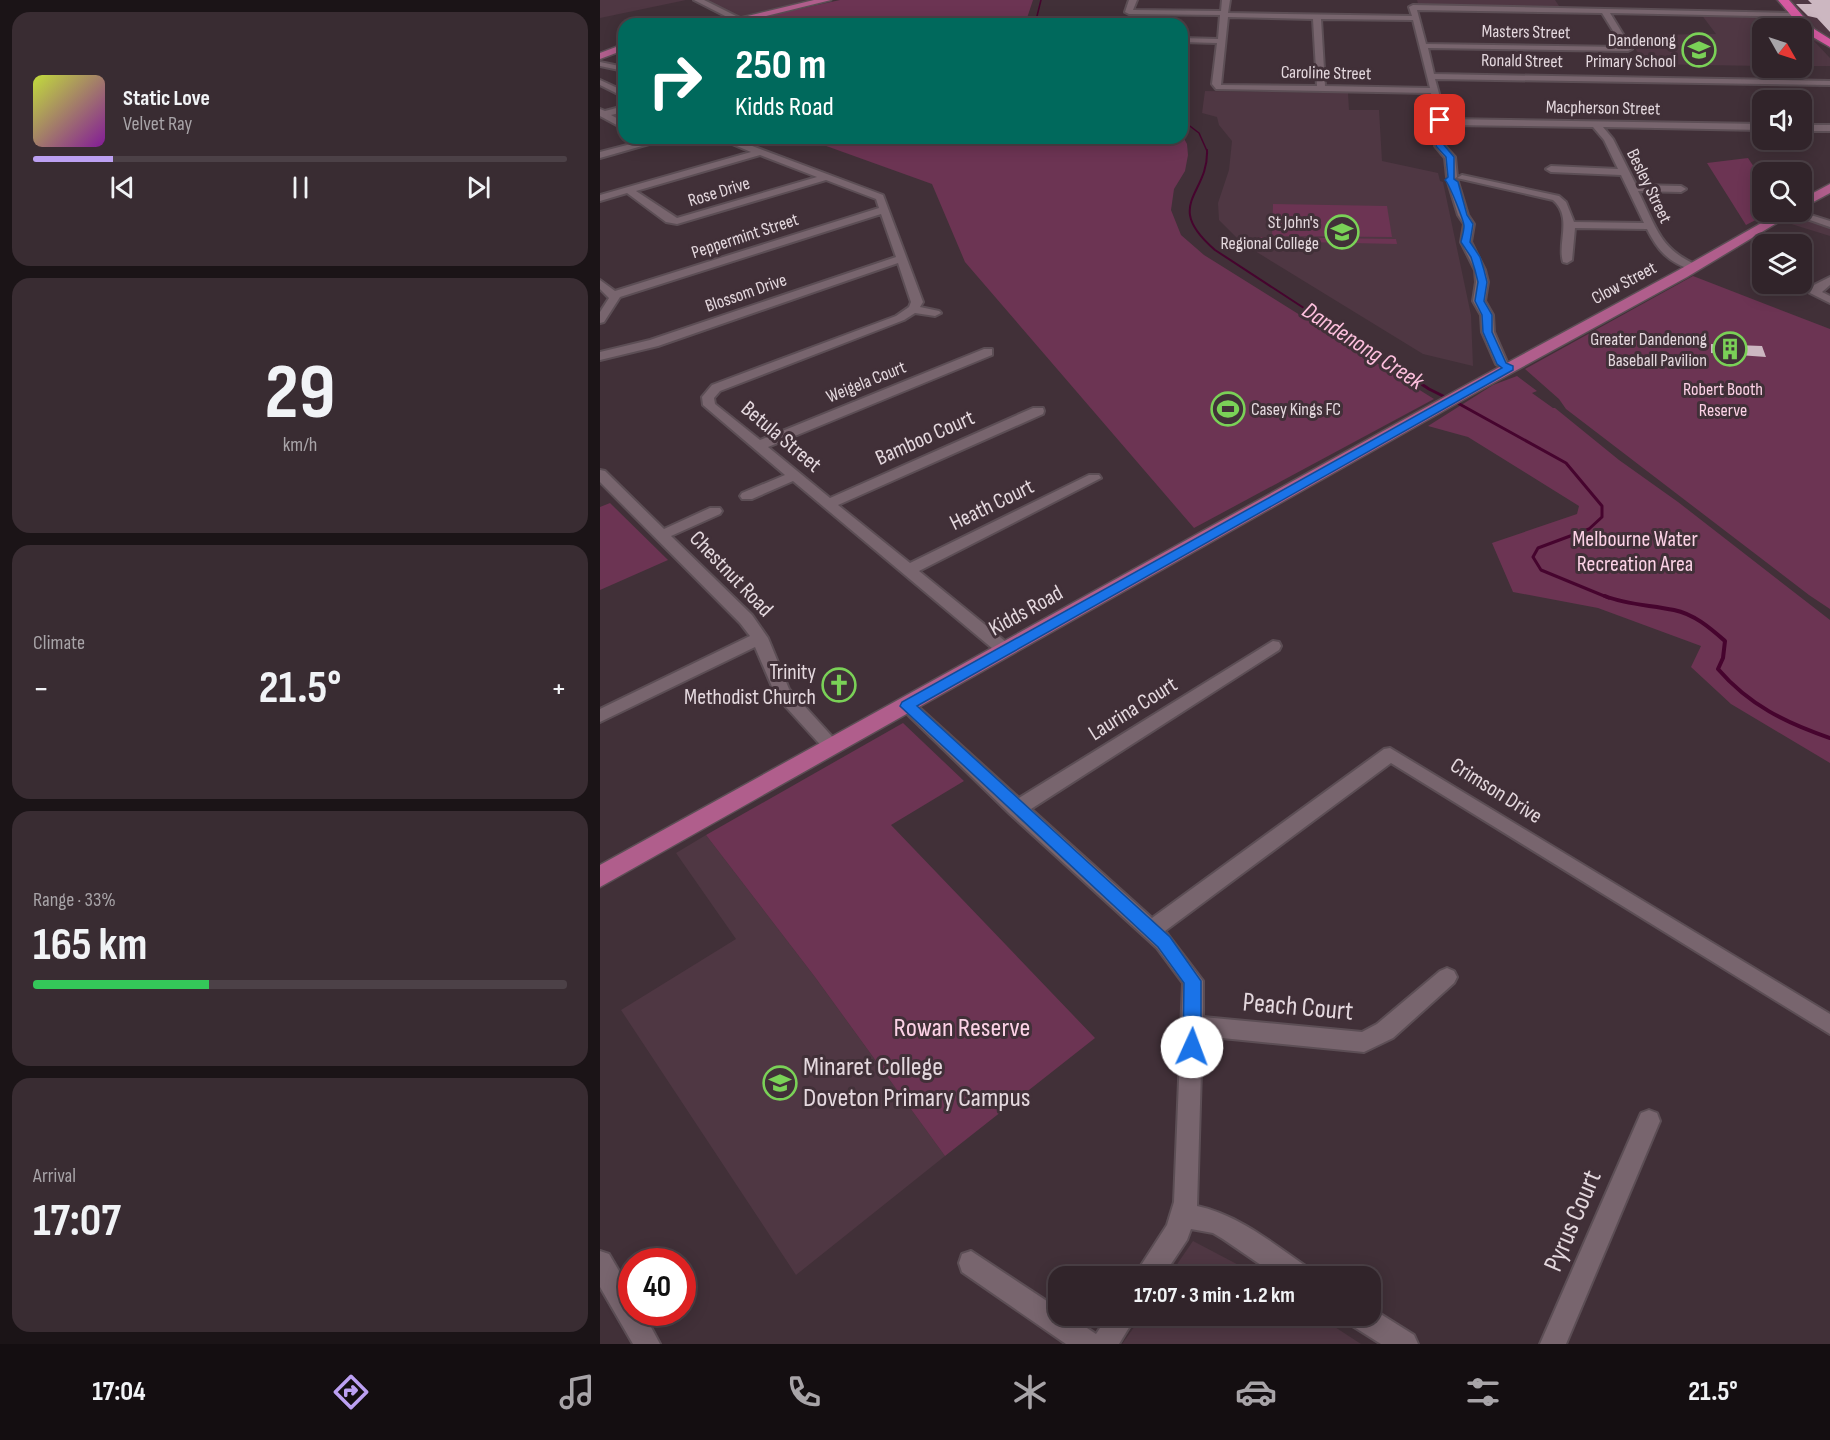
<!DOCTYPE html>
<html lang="en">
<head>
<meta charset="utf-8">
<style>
	:root { --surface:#31242a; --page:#392c32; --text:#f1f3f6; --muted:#a8a4a8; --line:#4c4147; --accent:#bca0f2 }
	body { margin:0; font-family:"Sofia Sans Condensed",sans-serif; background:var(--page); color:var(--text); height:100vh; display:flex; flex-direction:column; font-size:22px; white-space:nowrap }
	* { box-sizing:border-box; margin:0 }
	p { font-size:20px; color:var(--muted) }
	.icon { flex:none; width:33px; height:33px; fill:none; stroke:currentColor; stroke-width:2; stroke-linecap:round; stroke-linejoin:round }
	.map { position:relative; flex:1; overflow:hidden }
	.panel { display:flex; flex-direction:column; gap:12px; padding:12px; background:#1b1417; width:600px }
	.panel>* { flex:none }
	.hud { position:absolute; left:18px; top:18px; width:570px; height:126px; border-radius:18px; box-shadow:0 3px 15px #0003,0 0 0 2px var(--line); background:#00695c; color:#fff; overflow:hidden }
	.needle { width:39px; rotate:129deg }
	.fabs { position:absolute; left:1152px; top:18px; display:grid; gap:12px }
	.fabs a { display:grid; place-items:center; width:60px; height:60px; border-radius:12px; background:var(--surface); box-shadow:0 3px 15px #0003,0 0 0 2px var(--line); font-size:30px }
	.speed { position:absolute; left:18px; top:1248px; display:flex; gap:12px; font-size:30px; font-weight:700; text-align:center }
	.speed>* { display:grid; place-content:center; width:78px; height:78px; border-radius:50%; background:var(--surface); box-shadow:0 3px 15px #0003,0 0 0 2px var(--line); line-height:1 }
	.speed .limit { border:9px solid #d22; background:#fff; color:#111 }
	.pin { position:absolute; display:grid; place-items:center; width:51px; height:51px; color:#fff; margin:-26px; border-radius:12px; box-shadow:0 3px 9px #0006 }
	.me { position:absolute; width:66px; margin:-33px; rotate:2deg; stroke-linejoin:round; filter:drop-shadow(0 0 4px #0008) }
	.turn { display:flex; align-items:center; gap:21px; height:126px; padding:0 18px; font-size:27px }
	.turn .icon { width:78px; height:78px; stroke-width:2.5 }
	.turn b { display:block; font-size:42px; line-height:51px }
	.big { font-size:45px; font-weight:700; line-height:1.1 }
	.panel .card { flex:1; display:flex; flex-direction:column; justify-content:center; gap:9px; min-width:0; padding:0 21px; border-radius:18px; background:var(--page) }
	.panel .dial { align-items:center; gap:0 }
	.dial b { font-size:78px; line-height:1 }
	.song { display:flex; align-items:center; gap:18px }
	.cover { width:72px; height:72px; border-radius:9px; background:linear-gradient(135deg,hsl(70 70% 55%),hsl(290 70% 35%)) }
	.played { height:6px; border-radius:3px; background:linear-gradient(90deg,var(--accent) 15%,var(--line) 15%) }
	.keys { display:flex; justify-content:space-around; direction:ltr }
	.heat { display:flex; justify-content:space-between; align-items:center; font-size:33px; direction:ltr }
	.charge { height:9px; border-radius:4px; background:linear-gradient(90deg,#34c759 33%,var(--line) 0) }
	.trip { position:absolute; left:448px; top:1266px; width:333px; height:60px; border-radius:18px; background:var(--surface); box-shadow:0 3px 15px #0003,0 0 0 2px var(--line); font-weight:700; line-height:60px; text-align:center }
	.menu { display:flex; height:96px; justify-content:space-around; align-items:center; background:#140e11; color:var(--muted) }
	.menu .icon { width:42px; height:42px }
	.menu .selected { color:var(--accent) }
	.menu b { font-size:27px; color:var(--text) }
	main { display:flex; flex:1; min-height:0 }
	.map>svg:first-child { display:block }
	.built { fill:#4f3743 }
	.green { fill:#6c3453 }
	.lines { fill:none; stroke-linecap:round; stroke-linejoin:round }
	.stream-far3 { stroke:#46042e; stroke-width:1.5 }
	.stream-far2 { stroke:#46042e; stroke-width:2 }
	.stream-far1 { stroke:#46042e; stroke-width:3 }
	.stream { stroke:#46042e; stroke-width:4 }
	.building { fill:#ccb7c1 }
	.minor-casing { stroke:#5c4e55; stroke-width:4 }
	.major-casing { stroke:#5c4e55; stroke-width:3 }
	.highway-casing { stroke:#5c4e55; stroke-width:3 }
	.minor { fill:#78656e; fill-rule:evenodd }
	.major { fill:#b05e8c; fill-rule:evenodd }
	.highway { fill:#d559a0; fill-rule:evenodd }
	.route { fill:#1a73e8; stroke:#114b97; stroke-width:1.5 }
	.labels { text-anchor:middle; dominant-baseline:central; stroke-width:6; stroke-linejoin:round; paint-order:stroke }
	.far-street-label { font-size:18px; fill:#e4d8de; stroke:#413038 }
	.far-poi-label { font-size:18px; fill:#e4d8de; stroke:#413038; text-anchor:end }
	.far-park-label { font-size:18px; fill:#fcd2e6; stroke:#413038 }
	.street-label { font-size:22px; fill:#e4d8de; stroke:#413038 }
	.park-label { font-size:22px; fill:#fcd2e6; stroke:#413038 }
	.poi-label { font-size:22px; fill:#e4d8de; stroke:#413038; text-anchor:end }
	.water-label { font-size:24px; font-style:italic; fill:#fec0de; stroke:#413038 }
	.near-street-label { font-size:27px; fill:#e4d8de; stroke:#413038 }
	.near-park-label { font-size:27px; fill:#fcd2e6; stroke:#413038 }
	.near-poi-label { font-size:27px; fill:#e4d8de; stroke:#413038; text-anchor:start }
</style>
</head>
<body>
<main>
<section class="panel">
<div class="card">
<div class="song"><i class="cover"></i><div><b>Static Love</b><p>Velvet Ray</p></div></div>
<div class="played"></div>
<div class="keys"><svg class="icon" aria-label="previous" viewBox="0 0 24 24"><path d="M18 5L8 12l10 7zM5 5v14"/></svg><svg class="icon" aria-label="pause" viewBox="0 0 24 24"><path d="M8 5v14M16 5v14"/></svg><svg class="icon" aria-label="next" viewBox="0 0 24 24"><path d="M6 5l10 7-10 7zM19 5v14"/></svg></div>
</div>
<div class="card dial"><b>29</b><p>km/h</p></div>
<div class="card"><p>Climate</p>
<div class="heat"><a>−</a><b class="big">21.5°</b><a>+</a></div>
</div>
<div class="card"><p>Range · 33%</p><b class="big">165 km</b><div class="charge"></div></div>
<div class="card"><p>Arrival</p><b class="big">17:07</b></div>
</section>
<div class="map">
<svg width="1230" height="1344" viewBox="0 0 1230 1344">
	<rect width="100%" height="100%" fill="#413038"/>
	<!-- built -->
	<g class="built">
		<polygon points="0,0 86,0 0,18"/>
		<polygon points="93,0 219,0 132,19"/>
		<polygon points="817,0 955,0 961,9 819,7"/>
		<polygon points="1175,0 1230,0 1230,48 1214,41 1230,58 1230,66 1202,66 1202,28 1162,28 1162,66 1045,64 1027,35 1116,34 1101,14 1189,15"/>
		<polygon points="605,91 748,93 749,110 779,110 782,161 838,173 840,181 843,182 871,315 873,366 823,354 642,243 619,220 618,203 629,170 632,141 619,125 617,117 602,113"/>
		<polygon points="1197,217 1230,228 1230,236 1188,223"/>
		<polygon points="106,835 215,977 345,1156 196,1275 21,1010 136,939 76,853"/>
		<polygon points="593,1241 650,1271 658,1276 569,1276"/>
		<polygon points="542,1316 718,1316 761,1344 522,1344"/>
	</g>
	<!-- green -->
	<g class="green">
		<polygon points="240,0 433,0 425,24 134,23"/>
		<polygon points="582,135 587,144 588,155 585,171 574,189 571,210 581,235 604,255 834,399 594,528 365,262 332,184 204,138 582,138"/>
		<polygon points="1148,158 1162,179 1162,212 1171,212 1146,225 1107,163"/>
		<polygon points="673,204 787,206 792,237 672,236"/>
		<polygon points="656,237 796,239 797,244 656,241"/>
		<polygon points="1093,276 1230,329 1230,609 1209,595 966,409 959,399 925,369"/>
		<polygon points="917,376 937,391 932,393 953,408 955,408 1019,460 1078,502 1230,620 1230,763 1131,704 1091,667 1101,646 998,608 913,592 892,543 977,514 979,506 868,437 828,426 893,385"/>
		<polygon points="10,503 68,560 0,590 0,507"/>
		<polygon points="303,723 364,781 291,825 495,1038 345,1156 215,977 106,835"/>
	</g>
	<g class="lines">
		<!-- stream-far3 -->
		<g class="stream-far3">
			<polyline points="435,24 441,0"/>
			<polyline points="582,120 599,133 607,151"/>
		</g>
		<!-- stream-far2 -->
		<path class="stream-far2" d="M607 150C609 195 562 204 615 250L762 346"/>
		<!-- stream-far1 -->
		<g class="stream-far1">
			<polyline points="760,344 829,389 847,398"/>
			<polyline points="854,401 966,463 1002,506 1002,517 989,529 938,548 933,557 941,570 1009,598"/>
		</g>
		<!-- stream -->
		<path class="stream" d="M1005 596C1027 605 1051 605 1074 610 1094 614 1110 628 1125 641L1123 658 1118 669C1149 705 1186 723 1230 738"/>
	</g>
	<!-- building -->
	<g class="building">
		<polygon points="1208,0 1230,0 1230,32 1217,18 1208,16 1196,4 1212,4"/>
		<polygon points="1111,344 1162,346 1166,357 1111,353"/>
	</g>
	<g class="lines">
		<defs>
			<g id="minor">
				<polygon points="94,0 104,0 144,20 137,22"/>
				<path d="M529 0H537L533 10 621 11 622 0H630L628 13 812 16 809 7 813 5 1195 13 1198 17 1010 13 1032 49 1028 51 828 48 834 74 1230 81V85L835 79 846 119 1162 124V130L1003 127 1013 139 1036 185 1081 186 1086 189 1081 192 1038 191C1056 226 1059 249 1097 265L1098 267 1093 270C1069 263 1058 251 1047 229L975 228 972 260 967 263 963 262C957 243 973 217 953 200L857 178 862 175 959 196 966 202 974 222 1044 223 1021 175 951 172 946 169 951 166 1018 169 1004 140 993 127 848 125 845 146 855 157 857 177 854 179 858 182 868 215 874 224 871 242 885 270 888 282 885 301 893 315 894 332 907 362 915 368 909 372 896 364 882 332 881 315 873 301 876 282 875 270 861 242 864 224 858 215 848 182 851 180 847 177 845 158 835 146 840 128 831 93 616 89 612 84 617 43 582 42V38L618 39 620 15 529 14 525 12ZM817 10 1002 13 1023 47 826 44ZM628 17 713 19 717 86 621 85ZM721 19 813 20 830 88 725 86Z"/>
				<polygon points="37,20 45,24 34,24"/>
				<polygon points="0,62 24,67 24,71 0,66"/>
				<polygon points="0,80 24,91 24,97 0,85"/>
				<polygon points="24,106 24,112 11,115 24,122 24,129 0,116 0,109 5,111"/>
				<rect x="1202" y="125" width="28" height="6"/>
				<polygon points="54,138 70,138 0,158 0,152"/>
				<path d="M118 138H131L283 195 323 302 320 307 339 311 341 313 335 316 315 313 304 320 120 391 114 398 115 404 160 440 384 349H392V355L168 447 230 498 433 408H443L444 411 443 414 238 505 310 563 489 475H499L501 478 319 571 411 646 413 650 411 654H399L193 481 152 499H142L140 496 142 493 185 475 103 405 102 397 112 385 296 316 309 307 311 302 298 263 58 346 0 360V352L50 340 296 257 281 214 20 297 4 322 0 323V312L9 298 0 289V280L15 291 279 208 276 199 226 180 77 224 66 222 27 193 0 201V195L151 152ZM160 155 217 177 77 218 36 191Z"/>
				<polygon points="1187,212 1201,212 1230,221 1230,227"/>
				<polygon points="1230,277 1230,285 1222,292 1230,296 1230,303 1210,293 1214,285"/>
				<polygon points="0,470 5,471 64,529 110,508 120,508 122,511 120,514 71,536 152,615 168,638 189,689 238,743 241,747 238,751 232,753 226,751 176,696 155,647 0,722 0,709 150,636 140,623 0,482"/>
				<path d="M673 641 679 642 681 646 679 650 431 809 552 918 784 749 790 748 1230 1014V1034L791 763 565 931 603 981V1017L762 1032 777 1024 840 971 847 968 854 971 857 977 854 983 793 1038 764 1052 602 1036 597 1206C639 1215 672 1243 707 1267L710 1276H677L623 1239 613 1233 591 1229 587 1240 563 1276H537L540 1267 567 1225 574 1202 583 983 557 948 410 814 299 706 301 702H313L419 798Z"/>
				<polygon points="1049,1110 1057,1113 1060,1121 966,1344 940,1344 1041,1113"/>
				<polygon points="0,1251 9,1254 32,1293 32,1312 43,1312 60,1344 33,1344 0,1287"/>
				<polygon points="371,1251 459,1309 459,1316 469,1316 496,1334 508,1316 536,1316 519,1344 466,1344 362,1272 359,1263 362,1254"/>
				<polygon points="771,1308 814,1335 818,1344 781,1344 751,1325 747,1316 771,1316"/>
			</g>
			<g id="major">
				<polygon points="214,0 231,0 133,24 115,24"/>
				<polygon points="24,44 24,50 0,59 0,53"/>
				<polygon points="1230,184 1230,193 1202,208 1202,199"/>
				<polygon points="1181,212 1195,212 1087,277 882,389 0,887 0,865 870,383 1077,271"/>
			</g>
			<polygon id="highway" points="1178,0 1189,0 1214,29 1230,39 1230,47 1206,33"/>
		</defs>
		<!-- minor casing -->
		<use href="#minor" class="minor-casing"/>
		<!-- major casing -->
		<use href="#major" class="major-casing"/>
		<!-- highway casing -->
		<use href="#highway" class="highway-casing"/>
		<!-- minor -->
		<use href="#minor" class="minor"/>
		<!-- major -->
		<use href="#major" class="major"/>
		<!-- highway -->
		<use href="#highway" class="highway"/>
	</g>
	<!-- route -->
	<path class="route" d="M840 117C851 124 847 136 844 145L854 157V179L858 182 867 215 873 224 870 242 880 257 884 270 887 282 884 301 892 315V332L906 363 913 366V370L317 706 570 937 601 981V1047L598 1053 592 1055 585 1053 583 1047 584 983 558 947 300 706 302 702 902 368 897 364 883 332 882 315 875 301 878 282 875 270 871 257 861 242C862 237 864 231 864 226 864 221 849 183 845 180L848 177 846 157 836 146 841 131 837 120Z"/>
	<!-- icons -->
	<defs>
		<symbol id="school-ring" viewBox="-11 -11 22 22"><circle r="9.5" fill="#413038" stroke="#7ad157" stroke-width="1.5"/><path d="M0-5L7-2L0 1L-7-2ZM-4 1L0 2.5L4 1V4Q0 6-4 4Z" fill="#7ad157"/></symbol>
		<symbol id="building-ring" viewBox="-11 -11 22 22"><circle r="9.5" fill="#413038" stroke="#7ad157" stroke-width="1.5"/><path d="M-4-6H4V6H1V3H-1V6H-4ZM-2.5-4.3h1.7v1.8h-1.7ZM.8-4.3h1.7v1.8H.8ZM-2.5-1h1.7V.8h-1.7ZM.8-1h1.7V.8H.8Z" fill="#7ad157"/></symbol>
		<symbol id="stadium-ring" viewBox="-11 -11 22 22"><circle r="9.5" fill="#413038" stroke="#7ad157" stroke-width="1.5"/><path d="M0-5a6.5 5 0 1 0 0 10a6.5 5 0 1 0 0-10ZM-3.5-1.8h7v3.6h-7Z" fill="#7ad157"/></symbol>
		<symbol id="church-ring" viewBox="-11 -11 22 22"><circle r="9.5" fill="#413038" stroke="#7ad157" stroke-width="1.5"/><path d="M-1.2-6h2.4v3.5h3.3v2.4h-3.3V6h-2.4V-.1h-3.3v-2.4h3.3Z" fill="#7ad157"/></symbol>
	</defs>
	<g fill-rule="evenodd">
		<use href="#school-ring" x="1080" y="31" width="38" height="38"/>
		<use href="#school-ring" x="723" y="213" width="38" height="38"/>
		<use href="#building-ring" x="1111" y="330" width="38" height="38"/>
		<use href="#stadium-ring" x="609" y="390" width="38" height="38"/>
		<use href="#church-ring" x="220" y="666" width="38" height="38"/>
		<use href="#school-ring" x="161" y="1064" width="38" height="38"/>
	</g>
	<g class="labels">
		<!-- far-street labels -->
		<g class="far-street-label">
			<text transform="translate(926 32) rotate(1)">Masters Street</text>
			<text transform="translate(922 61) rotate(1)">Ronald Street</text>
			<text transform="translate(726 73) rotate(1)">Caroline Street</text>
			<text transform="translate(1003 108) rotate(1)">Macpherson Street</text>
			<text transform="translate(1049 186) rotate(64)">Besley Street</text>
			<text transform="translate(119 192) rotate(-17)">Rose Drive</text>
			<text transform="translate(145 236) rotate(-18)">Peppermint Street</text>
			<text transform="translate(1024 283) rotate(-28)">Clow Street</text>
			<text transform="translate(146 293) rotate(-19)">Blossom Drive</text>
			<text transform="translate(266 382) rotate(-22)">Weigela Court</text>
		</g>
		<!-- far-poi labels -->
		<g class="far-poi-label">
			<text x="1076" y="40">Dandenong<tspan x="1076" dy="21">Primary School</tspan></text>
			<text x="719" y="222">St John's<tspan x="719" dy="21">Regional College</tspan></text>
			<text x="1107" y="339">Greater Dandenong<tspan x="1107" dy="21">Baseball Pavilion</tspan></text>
			<text x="651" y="409" text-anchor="start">Casey Kings FC</text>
		</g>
		<!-- far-park labels -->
		<g class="far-park-label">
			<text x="1123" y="389">Robert Booth<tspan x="1123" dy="21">Reserve</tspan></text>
		</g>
		<!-- street labels -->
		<g class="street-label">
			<text transform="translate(181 437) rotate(40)">Betula Street</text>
			<text transform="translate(325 438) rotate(-24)">Bamboo Court</text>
			<text transform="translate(392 505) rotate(-26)">Heath Court</text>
			<text transform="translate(131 574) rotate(46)">Chestnut Road</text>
			<text transform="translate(426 611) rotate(-29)">Kidds Road</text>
			<text transform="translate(533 709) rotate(-32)">Laurina Court</text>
			<text transform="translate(896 791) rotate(32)">Crimson Drive</text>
		</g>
		<!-- park labels -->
		<g class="park-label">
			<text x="1035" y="539">Melbourne Water<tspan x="1035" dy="25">Recreation Area</tspan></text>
		</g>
		<!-- poi labels -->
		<g class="poi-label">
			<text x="216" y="672">Trinity<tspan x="216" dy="25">Methodist Church</tspan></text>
		</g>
		<!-- water labels -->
		<g class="water-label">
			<text transform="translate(763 346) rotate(33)">Dandenong Creek</text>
		</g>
		<!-- near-street labels -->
		<g class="near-street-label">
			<text transform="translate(698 1007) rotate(5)">Peach Court</text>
			<text transform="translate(973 1221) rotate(-67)">Pyrus Court</text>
		</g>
		<!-- near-park labels -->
		<g class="near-park-label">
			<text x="362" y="1028">Rowan Reserve</text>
		</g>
		<!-- near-poi labels -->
		<g class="near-poi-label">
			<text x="203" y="1067">Minaret College<tspan x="203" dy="31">Doveton Primary Campus</tspan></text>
		</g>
	</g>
</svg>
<div class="fabs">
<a><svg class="needle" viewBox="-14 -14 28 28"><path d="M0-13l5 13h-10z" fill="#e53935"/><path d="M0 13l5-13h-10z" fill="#a8a4a8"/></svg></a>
<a><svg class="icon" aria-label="sound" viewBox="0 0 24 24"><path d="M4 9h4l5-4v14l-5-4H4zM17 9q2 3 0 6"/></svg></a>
<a><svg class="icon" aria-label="search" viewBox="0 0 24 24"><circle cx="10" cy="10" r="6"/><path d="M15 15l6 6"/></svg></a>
<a><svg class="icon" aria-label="layers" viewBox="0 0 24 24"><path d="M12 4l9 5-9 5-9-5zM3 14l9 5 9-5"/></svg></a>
</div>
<div class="speed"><div class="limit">40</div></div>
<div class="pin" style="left:840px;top:120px;background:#d93025"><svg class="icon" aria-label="arrive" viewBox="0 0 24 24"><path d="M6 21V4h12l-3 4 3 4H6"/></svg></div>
<svg class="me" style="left:592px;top:1047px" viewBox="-20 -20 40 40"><circle r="19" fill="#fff"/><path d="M0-13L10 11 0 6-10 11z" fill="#1a73e8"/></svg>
<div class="trip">17:07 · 3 min · 1.2 km</div>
<div class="hud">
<div class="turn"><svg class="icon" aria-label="right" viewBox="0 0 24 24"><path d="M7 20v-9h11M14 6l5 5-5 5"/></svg><div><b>250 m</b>Kidds Road</div></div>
</div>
</div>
</main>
<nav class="menu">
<b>17:04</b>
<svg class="icon selected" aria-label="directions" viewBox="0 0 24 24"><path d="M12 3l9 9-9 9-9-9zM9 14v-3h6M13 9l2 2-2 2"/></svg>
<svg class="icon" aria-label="music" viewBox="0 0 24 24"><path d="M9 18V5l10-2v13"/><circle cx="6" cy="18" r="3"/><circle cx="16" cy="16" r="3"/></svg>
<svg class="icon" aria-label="phone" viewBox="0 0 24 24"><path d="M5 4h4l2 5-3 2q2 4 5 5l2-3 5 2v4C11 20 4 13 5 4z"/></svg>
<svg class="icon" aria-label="climate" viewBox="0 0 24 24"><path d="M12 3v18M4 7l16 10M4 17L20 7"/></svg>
<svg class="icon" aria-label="car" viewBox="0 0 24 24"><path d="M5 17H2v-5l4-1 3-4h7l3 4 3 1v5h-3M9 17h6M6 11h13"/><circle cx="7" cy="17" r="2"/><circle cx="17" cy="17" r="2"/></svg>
<svg class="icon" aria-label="filters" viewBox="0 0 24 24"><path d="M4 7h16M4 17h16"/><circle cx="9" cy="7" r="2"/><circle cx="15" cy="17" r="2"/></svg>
<b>21.5°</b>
</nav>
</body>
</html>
